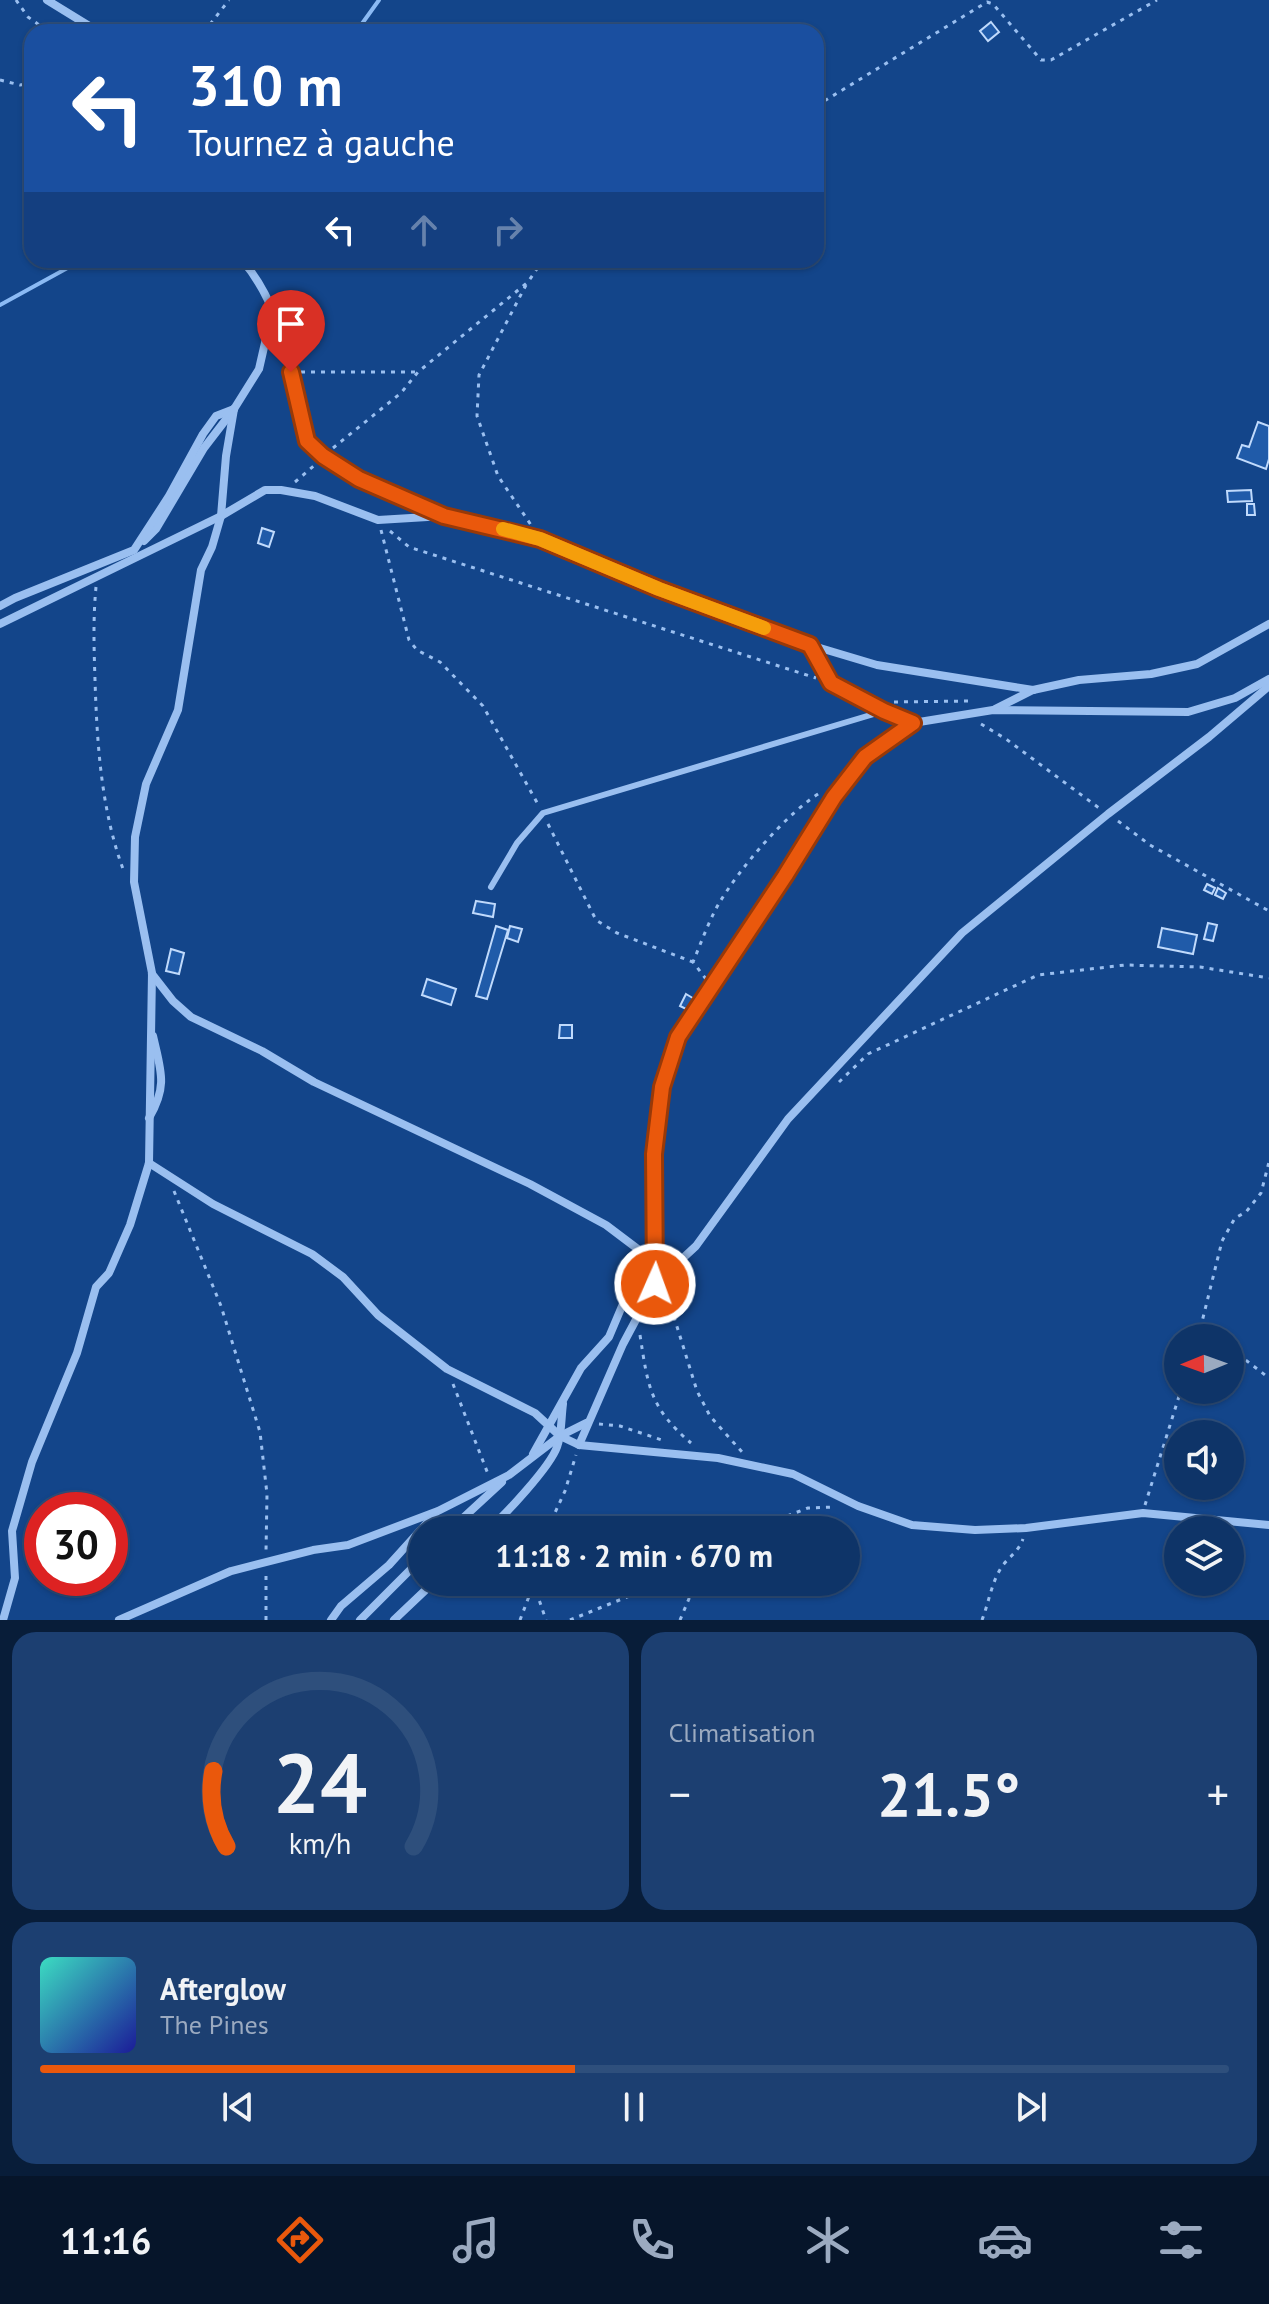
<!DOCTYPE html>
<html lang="fr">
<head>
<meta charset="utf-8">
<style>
	:root { --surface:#0e3468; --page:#1c3f71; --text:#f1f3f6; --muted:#9baac0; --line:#2e4f7c; --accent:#ea580c }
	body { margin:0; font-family:"PT Sans",sans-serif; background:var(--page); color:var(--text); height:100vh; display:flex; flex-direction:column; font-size:30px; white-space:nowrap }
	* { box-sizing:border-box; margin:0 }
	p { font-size:26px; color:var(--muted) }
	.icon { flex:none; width:44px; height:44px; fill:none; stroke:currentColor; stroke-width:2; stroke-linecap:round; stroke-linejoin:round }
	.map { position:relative; height:1620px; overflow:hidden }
	.panel { display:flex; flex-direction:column; gap:12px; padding:12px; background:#081d39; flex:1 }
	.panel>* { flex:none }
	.banner { position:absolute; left:24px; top:24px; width:800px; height:244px; border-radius:24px; box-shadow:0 2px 6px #0004,0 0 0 2px var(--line); background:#1a4fa0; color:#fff; overflow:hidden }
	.needle { width:52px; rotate:269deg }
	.controls { position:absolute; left:1164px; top:1324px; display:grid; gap:16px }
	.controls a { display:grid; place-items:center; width:80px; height:80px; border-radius:50%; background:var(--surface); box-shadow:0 2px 6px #0004,0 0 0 2px var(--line); font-size:40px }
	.speed { position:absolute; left:24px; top:1492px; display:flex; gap:16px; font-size:40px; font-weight:700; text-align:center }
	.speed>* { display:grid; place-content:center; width:104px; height:104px; border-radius:50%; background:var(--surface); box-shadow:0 2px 6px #0004,0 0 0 2px var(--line); line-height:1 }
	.speed .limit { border:12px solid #d22; background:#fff; color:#111 }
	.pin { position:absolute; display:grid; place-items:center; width:68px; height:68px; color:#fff; margin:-82px -34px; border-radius:50% 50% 50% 0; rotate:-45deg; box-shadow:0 0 8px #0007 }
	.pin .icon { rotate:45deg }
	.me { position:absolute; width:88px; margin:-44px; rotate:2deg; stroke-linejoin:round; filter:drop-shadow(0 0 6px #0008) }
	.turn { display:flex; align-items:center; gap:28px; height:168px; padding:0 32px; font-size:36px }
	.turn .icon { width:104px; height:104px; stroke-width:2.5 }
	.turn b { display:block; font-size:56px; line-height:68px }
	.lanes { display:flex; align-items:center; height:76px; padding:0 32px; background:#0003; justify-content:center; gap:40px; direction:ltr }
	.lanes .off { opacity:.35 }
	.big { font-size:60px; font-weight:700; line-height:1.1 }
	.panel .card { flex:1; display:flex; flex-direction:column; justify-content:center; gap:12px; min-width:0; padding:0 28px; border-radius:24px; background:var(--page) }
	.panel .dial { align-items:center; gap:0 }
	.dial svg { height:208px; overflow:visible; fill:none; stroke:var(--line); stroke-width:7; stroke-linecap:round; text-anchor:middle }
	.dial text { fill:var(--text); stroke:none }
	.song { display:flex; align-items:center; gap:24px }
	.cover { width:96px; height:96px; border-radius:12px; background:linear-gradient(135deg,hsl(170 70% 55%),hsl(240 70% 35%)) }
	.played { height:8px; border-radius:4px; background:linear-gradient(90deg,var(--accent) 45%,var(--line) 45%) }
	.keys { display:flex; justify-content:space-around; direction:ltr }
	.heat { display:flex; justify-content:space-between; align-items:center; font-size:44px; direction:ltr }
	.panel .tiles { flex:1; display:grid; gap:12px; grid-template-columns:1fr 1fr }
	.card:last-child { grid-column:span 2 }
	.trip { position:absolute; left:408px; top:1516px; width:452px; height:80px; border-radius:40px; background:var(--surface); box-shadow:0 2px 6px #0004,0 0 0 2px var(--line); font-weight:700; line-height:80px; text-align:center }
	.menu { display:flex; height:128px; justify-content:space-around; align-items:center; background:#06152a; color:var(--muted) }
	.menu .icon { width:56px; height:56px }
	.menu .current { color:var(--accent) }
	.menu b { font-size:36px; color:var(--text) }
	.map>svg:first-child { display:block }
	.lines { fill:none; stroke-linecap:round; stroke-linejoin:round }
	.stream { stroke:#8bbaf4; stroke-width:4 }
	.building { fill:#205ba9; stroke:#c0dafc; stroke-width:2 }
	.path { stroke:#9abff0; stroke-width:3; stroke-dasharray:4 6; stroke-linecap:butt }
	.lane { stroke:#9abff0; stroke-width:6 }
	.street { stroke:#9abff0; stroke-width:8 }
	.route-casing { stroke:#983908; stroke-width:20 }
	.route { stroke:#ea580c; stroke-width:14 }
	.slow { stroke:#f59e0b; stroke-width:14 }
</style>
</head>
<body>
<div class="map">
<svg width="1269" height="1620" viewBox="0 0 1269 1620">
	<rect width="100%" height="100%" fill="#13458a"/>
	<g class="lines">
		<!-- stream -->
		<g class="stream">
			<polyline points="356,32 379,0"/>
			<polyline points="0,305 82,260"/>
		</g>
	</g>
	<!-- building -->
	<g class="building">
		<polygon points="991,22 999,32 988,41 980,31"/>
		<polygon points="1258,422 1269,426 1269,459 1266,469 1237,458 1242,445 1249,447"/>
		<polygon points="1251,490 1252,501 1228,502 1227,491"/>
		<polygon points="1247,504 1254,504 1255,515 1247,515"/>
		<polygon points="262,528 274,532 269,547 258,543"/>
		<polygon points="1207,884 1215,888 1212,894 1204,890"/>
		<polygon points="1218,888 1226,893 1223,899 1215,895"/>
		<polygon points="476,901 495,904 493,917 473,913"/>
		<polygon points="1208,923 1217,925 1213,941 1204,939"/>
		<polygon points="496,926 508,930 487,999 476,996"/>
		<polygon points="510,926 522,929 518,942 507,938"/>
		<polygon points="1162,928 1197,935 1193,954 1158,947"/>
		<polygon points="171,949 184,953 179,974 166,971"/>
		<polygon points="427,979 456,989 451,1005 422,995"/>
		<polygon points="686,994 696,1000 690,1011 680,1006"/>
		<polygon points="560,1025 572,1025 572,1038 559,1038"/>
	</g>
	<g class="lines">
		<!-- path -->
		<g class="path">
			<polyline points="16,0 28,17 49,32"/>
			<polyline points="204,32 229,0"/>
			<polyline points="0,80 20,85 32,83"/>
			<polyline points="816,106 987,2 993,4 1041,60 1051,60 1157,0"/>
			<polyline points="526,285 479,375 477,416 498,476 531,525"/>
			<polyline points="301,372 418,372"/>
			<polyline points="333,448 401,393 418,372 528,282 543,260"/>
			<polyline points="295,482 316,464"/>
			<polyline points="381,530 409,640 417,650 440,662 483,706 539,806"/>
			<polyline points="390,531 409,547 816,678"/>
			<path d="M96 587C93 618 94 649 95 680 97 743 101 809 123 869"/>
			<polyline points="894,702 970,701"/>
			<polyline points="981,724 1006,739 1099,808"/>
			<polyline points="1118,821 1150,845 1269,911"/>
			<polyline points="548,824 596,920 617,933 693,962"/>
			<path d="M706 979 693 962C701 943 708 923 718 905 739 869 787 812 823 791"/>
			<polyline points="839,1082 868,1054 1038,975 1125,965 1200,967 1269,978"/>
			<polyline points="174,1191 221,1306 260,1432 267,1494 266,1552"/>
			<polyline points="665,1288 697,1391 710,1416 742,1452"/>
			<polyline points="1202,1326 1217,1338"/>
			<path d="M640 1335C648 1387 650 1408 691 1443"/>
			<polyline points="1198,1338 1222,1241 1235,1218 1246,1212 1261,1193 1269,1162"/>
			<polyline points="1230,1348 1269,1378"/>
			<polyline points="453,1384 488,1474"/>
			<polyline points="599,1424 620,1426 665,1441"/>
			<polyline points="1145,1505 1181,1390"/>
			<polyline points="547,1530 565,1491 576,1455"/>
			<polyline points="750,1530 808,1508 834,1507"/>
			<polyline points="533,1582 546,1620"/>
			<polyline points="266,1620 266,1572"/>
			<polyline points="520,1620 533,1586 530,1582"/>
			<polyline points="570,1620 664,1582"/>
			<polyline points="680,1620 696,1582"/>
			<path d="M982 1620C989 1602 992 1580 1003 1565 1011 1555 1018 1552 1023 1539"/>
		</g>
		<!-- lane -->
		<polyline class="lane" points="491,887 517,843 543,813 884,711"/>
		<!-- street -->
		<g class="street">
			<polyline points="47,0 99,32"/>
			<path d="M242 260C288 313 287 377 307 441 346 478 395 495 443 515"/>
			<polyline points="144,541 156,529 204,448 234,409 259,369 273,308"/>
			<polyline points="0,606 15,598 134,550 169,496 203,434 216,416 234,409"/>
			<polyline points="0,624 221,516 265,490 281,490 315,496 378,520 444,516 540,539 659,589 810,645 831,683 884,711 913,723"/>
			<polyline points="810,645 877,665 1033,690"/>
			<polyline points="995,709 1033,690 1079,680 1151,674 1197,664 1269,624"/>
			<polyline points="152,974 173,1001 191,1017 262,1051 314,1082 530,1184 606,1225 655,1262"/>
			<path d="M149 1118C168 1086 161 1071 153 1036"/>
			<polyline points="149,1163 213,1204 312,1254 343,1277 378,1315 447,1369 535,1413 560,1436 579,1445 718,1458 793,1474 858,1506 912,1525 975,1530 1026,1528 1143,1513 1269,1525"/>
			<polyline points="655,1284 696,1246 788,1119 962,933 1108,814 1209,737 1269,686"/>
			<polyline points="579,1445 623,1344 655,1284 654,1154 662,1087 678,1037 785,876 834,797 865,757 913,723 993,710 1188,712 1235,698 1269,679"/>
			<polyline points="533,1454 581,1368 609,1337 644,1254"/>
			<polyline points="450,1530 502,1482"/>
			<path d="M488 1530C505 1515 550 1467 557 1447 562 1434 561 1418 563 1404"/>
			<polyline points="3,1620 15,1578 12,1531 32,1462 77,1353 96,1287 109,1273 130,1225 149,1163 152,973 134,882 135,837 146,784 178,710 201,570 212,547 221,516 226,456 234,409"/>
			<polyline points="119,1620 231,1571 313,1550 348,1545 438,1511 509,1475 560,1436 586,1423"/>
			<polyline points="331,1620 341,1606 389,1565 435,1514"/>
			<polyline points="360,1620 422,1558"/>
			<polyline points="394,1620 434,1582"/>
		</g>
	</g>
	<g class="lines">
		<defs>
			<polyline id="route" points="291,372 307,441 323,456 359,479 444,516 540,539 659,589 810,645 831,683 884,711 913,723 865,757 834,797 785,876 678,1037 662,1087 654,1154 655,1284"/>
		</defs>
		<!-- route casing -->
		<use href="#route" class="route-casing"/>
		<!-- route -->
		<use href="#route" class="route"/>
		<!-- slow -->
		<polyline class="slow" points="503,529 540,539 659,589 764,628"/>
	</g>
</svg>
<div class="controls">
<a><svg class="needle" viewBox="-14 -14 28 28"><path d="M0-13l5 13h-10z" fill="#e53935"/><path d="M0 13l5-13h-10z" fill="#9baac0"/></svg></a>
<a><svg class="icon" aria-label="sound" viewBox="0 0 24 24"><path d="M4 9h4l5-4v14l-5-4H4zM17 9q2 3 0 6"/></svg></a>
<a><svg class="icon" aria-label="layers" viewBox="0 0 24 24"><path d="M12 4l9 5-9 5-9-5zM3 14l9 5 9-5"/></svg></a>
</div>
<div class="speed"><div class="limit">30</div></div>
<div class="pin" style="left:291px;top:372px;background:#d93025"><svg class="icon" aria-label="arrive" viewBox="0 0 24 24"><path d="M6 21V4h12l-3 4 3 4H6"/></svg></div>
<svg class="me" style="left:655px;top:1284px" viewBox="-20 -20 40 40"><circle r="17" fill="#ea580c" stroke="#fff" stroke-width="3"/><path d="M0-11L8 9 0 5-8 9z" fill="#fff"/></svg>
<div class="trip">11:18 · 2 min · 670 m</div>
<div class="banner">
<div class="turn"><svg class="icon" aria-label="left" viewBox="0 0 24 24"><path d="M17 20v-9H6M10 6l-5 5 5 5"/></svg><div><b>310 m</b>Tournez à gauche</div></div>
<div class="lanes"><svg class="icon" aria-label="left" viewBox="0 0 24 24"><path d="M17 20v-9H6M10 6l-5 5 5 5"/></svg><svg class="icon off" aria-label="ahead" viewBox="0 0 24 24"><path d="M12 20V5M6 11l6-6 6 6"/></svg><svg class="icon off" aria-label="right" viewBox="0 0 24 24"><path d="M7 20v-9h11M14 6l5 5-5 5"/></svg></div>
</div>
</div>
<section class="panel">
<div class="tiles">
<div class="card dial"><svg viewBox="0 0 100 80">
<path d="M14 69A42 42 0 1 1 86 69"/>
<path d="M14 69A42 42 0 0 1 9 40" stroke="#ea580c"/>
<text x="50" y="56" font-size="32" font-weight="700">24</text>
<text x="50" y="72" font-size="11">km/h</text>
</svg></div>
<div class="card"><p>Climatisation</p>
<div class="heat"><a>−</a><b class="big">21.5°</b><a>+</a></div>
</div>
<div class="card">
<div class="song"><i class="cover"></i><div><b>Afterglow</b><p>The Pines</p></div></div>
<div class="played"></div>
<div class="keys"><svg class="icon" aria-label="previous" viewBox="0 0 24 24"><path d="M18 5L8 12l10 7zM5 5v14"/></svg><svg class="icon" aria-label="pause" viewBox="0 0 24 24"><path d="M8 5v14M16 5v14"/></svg><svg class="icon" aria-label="next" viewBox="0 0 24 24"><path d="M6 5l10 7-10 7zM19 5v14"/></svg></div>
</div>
</div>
</section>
<nav class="menu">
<b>11:16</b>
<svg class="icon current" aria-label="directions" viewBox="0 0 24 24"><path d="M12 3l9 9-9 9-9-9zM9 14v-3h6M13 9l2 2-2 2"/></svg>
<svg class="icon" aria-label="music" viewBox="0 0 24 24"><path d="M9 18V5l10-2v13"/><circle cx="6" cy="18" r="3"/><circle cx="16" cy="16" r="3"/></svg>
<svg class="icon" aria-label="phone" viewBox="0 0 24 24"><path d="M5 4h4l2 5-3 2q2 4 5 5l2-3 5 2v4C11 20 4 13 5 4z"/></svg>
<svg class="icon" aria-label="climate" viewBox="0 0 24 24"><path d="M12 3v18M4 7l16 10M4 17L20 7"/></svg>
<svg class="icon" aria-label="car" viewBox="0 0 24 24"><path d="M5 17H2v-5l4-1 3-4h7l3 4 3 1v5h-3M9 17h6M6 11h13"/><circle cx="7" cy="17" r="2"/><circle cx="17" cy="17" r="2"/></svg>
<svg class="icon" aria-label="filters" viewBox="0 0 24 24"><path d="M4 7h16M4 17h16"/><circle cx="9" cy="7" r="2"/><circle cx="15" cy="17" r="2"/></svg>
</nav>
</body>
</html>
